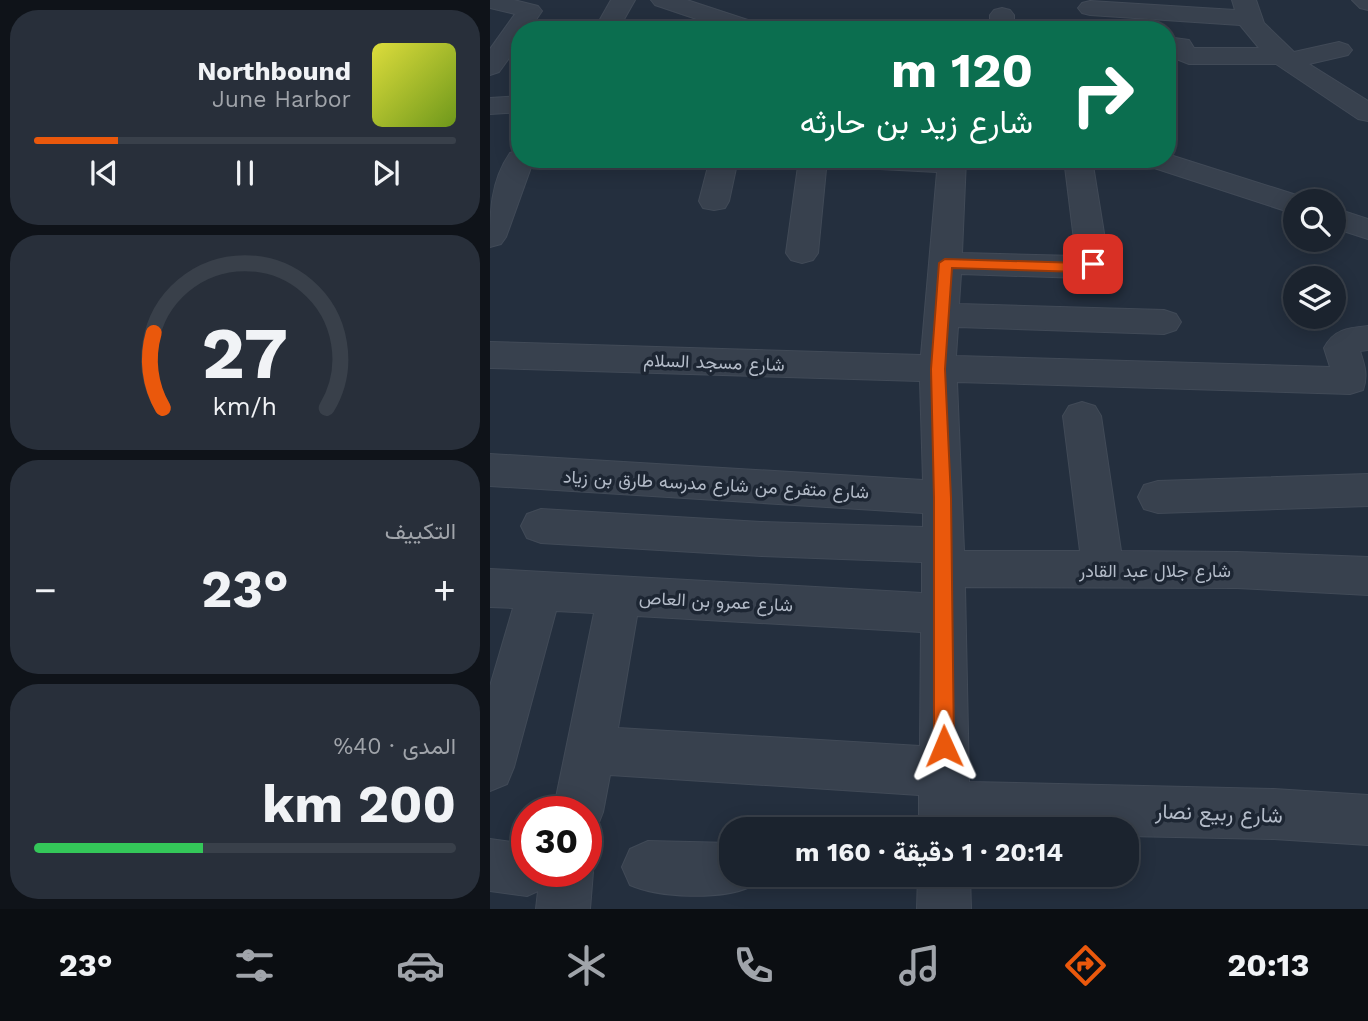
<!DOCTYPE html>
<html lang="ar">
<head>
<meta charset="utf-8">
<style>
	:root { --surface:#1b232e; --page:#282f3a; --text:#f1f3f6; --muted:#a0a4aa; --line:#39404a; --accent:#ea580c }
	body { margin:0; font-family:"Work Sans",Vazirmatn,sans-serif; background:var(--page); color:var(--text); direction:rtl; height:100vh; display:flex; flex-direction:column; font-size:26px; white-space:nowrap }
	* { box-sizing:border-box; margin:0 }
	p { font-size:23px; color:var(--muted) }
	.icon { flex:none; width:38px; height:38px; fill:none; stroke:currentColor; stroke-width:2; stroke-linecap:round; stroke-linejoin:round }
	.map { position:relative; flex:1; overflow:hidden; direction:ltr }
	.side { display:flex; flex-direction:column; gap:10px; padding:10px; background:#0f1319; width:490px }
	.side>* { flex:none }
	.top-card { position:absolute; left:21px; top:21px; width:665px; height:147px; border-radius:28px; box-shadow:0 4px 18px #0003,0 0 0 2px var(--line); direction:rtl; background:#0b6e4f; color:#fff; overflow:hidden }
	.tools { position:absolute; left:793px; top:189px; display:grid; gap:14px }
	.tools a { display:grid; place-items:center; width:63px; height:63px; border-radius:50%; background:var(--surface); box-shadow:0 4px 18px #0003,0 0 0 2px var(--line); font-size:35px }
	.speed { position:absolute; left:21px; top:796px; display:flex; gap:14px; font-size:35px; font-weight:700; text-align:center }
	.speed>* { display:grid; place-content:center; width:91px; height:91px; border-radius:50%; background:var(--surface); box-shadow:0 4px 18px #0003,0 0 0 2px var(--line); line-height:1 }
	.speed .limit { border:10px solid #d22; background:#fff; color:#111 }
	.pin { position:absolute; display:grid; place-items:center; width:60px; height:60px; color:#fff; margin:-30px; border-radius:14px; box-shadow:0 4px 10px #0006 }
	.me { position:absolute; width:77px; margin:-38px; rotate:359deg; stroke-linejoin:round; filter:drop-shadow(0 0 5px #0008) }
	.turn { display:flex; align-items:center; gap:24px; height:147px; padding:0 28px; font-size:32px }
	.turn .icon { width:91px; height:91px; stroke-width:2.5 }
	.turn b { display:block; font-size:49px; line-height:60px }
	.big { font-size:52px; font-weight:700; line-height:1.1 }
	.side .widget { flex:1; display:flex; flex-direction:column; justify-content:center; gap:10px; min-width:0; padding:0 24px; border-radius:28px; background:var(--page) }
	.side .dial { align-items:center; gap:0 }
	.dial svg { height:182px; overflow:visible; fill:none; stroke:var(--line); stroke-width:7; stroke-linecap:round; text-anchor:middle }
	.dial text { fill:var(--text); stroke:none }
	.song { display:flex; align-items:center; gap:21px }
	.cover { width:84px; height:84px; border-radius:10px; background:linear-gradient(135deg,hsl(60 70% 55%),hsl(80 70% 35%)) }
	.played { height:7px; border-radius:4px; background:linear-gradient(90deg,var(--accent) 20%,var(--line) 20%) }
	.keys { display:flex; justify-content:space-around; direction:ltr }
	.heat { display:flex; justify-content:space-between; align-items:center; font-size:38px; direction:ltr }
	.charge { height:10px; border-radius:5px; background:linear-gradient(90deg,#34c759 40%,var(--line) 0) }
	.trip { position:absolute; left:229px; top:817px; width:420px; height:70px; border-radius:28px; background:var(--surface); box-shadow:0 4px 18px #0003,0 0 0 2px var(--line); font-weight:700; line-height:70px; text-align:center; direction:rtl }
	.tabs { display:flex; height:112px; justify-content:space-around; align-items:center; background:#0b0e12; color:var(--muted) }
	.tabs .icon { width:49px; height:49px }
	.tabs .active { color:var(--accent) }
	.tabs b { font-size:32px; color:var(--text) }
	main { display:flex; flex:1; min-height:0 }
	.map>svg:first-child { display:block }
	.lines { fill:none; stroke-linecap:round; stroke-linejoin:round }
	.minor-casing { stroke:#414a57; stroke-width:2 }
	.minor { fill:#38414e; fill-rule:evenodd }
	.route { fill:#ea580c; stroke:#983908; stroke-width:2 }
	.labels { text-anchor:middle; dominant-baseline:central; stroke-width:7; stroke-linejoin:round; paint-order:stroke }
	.street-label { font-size:18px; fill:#b4bcc9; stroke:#1d2633 }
	.near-street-label { font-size:21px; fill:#b4bcc9; stroke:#1d2633 }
</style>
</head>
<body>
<main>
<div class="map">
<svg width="878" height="909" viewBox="0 0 878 909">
	<rect width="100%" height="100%" fill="#242f3e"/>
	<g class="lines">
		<defs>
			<g id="minor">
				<polygon points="0,0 24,0 48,6 52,11 39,30 30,30 30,43 9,72 0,75 0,49 25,14 0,8"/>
				<polygon points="121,0 145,0 128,30 104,30"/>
				<polygon points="161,0 197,0 273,25 276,30 239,30 165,5"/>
				<polygon points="742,0 766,0 774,23 804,52 849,42 858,45 862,50 858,55 819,64 878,101 878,121 868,119 786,64 699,64 684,58 677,51 677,37 699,40 704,48 769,48 750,25 600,15 592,13 588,8 592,3 600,1 745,10"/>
				<polygon points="862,0 878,0 878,10 870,8"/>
				<polygon points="512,8 520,10 524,15 524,30 500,30 500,15 504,10"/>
				<polygon points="30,96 30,112 0,114 0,98"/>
				<path d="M30 150V159H44L16 237 11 244 0 247C0 213 0 182 20 153Z"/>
				<polygon points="677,154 816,198 818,201 805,201 805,214 655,165 651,159 677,159"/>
				<polygon points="220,159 248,159 239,201 235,208 224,210 213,208 209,201"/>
				<polygon points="309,159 337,159 328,253 323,260 312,263 301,260 296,253"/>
				<path d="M357 159H476L472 253 586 256 574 159H602L619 264 614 271 591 278 471 274 469 304 674 310 686 314 691 322 686 330 674 334 468 327 466 356 840 367 834 348C844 329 858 328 878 326V350L870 351C875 366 878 376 873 390L860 394 467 382 474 551H590L573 416 579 406 592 402 605 406 611 416 631 551 747 552 878 557V595L747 588 475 587 479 782 784 789 878 795V845L784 839 637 836V830H429V795L120 775 113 812 106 830 96 834V812H63L104 613 66 611 24 767 17 784 0 791V686L23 608 0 607V569L432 593V562L271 556 51 543 37 538 31 526 37 514 51 509 271 522 433 527V513L0 486V454L433 480 430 381 0 368V342L431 355 447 172 371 168 361 165ZM147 616 431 632 430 746 128 728Z"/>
				<polygon points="844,208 878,219 878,239 844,228"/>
				<polygon points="878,474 878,506 668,513 654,509 648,497 654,485 668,481"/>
				<polygon points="0,839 37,844 37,872 96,872 96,855 103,872 100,909 46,909 48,891 37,896 0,891"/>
				<path d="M158 841 242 843V875H266L260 887C230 900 170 898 140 885L132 867 140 849Z"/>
				<polygon points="428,875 480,875 481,909 427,909"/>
			</g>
		</defs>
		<!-- minor casing -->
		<use href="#minor" class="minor-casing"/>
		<!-- minor -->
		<use href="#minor" class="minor"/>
	</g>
	<!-- route -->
	<polygon class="route" points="455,259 590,263 603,259 610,264 608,267 590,272 462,268 455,369 461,498 464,746 461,753 454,756 447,753 444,746 444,498 441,369 449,263"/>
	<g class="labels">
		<!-- street labels -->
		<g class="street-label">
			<text transform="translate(224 362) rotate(2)">شارع مسجد السلام</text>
			<text transform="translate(226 484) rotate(3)">شارع متفرع من شارع مدرسه طارق بن زياد</text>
			<text x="665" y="570">شارع جلال عبد القادر</text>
			<text transform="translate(226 601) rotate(3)">شارع عمرو بن العاص</text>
		</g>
		<!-- near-street labels -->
		<g class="near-street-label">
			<text transform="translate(729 813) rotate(2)">شارع ربيع نصار</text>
		</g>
	</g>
</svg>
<div class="tools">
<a><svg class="icon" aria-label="search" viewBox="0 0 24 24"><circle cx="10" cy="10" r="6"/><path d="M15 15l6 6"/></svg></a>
<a><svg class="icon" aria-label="layers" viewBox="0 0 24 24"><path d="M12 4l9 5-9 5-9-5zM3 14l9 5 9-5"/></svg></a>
</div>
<div class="speed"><div class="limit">30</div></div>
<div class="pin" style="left:603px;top:264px;background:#d93025"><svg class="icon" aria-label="arrive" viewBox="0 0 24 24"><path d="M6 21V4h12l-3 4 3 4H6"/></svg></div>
<svg class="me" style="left:454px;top:746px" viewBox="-20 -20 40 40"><path d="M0-17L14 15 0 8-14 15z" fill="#ea580c" stroke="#fff" stroke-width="4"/></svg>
<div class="trip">20:14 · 1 دقيقة · 160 m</div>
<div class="top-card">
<div class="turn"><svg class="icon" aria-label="right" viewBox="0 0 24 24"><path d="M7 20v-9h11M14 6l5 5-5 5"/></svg><div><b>120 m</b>شارع زيد بن حارثه</div></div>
</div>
</div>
<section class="side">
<div class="widget">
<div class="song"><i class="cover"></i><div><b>Northbound</b><p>June Harbor</p></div></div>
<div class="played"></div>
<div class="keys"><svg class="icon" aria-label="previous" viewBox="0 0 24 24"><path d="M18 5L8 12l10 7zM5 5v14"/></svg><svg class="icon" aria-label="pause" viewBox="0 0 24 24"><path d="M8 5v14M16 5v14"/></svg><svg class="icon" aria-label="next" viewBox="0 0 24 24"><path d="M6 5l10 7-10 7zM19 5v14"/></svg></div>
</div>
<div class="widget dial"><svg viewBox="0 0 100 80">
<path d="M14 69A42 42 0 1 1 86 69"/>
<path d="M14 69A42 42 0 0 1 10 36" stroke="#ea580c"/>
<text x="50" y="56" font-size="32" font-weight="700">27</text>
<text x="50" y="72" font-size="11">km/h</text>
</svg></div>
<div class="widget"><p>التكييف</p>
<div class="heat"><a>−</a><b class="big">23°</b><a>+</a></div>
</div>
<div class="widget"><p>المدى · 40%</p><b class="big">200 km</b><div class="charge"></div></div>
</section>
</main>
<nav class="tabs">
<b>20:13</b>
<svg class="icon active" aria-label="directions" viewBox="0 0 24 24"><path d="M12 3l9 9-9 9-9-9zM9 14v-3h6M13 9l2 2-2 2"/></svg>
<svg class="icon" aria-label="music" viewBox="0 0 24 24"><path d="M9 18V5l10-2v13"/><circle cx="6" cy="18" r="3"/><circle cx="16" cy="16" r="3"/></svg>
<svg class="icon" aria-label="phone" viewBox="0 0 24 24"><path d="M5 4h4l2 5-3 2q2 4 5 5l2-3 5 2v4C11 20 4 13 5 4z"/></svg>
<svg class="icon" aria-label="climate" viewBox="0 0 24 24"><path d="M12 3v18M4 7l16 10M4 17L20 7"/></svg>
<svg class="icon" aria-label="car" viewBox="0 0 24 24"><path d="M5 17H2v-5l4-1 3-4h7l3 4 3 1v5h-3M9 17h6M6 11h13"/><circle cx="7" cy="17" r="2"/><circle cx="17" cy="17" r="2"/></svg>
<svg class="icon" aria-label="filters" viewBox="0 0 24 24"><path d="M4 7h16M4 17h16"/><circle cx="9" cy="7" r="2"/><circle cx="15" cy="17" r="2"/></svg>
<b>23°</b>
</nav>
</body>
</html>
